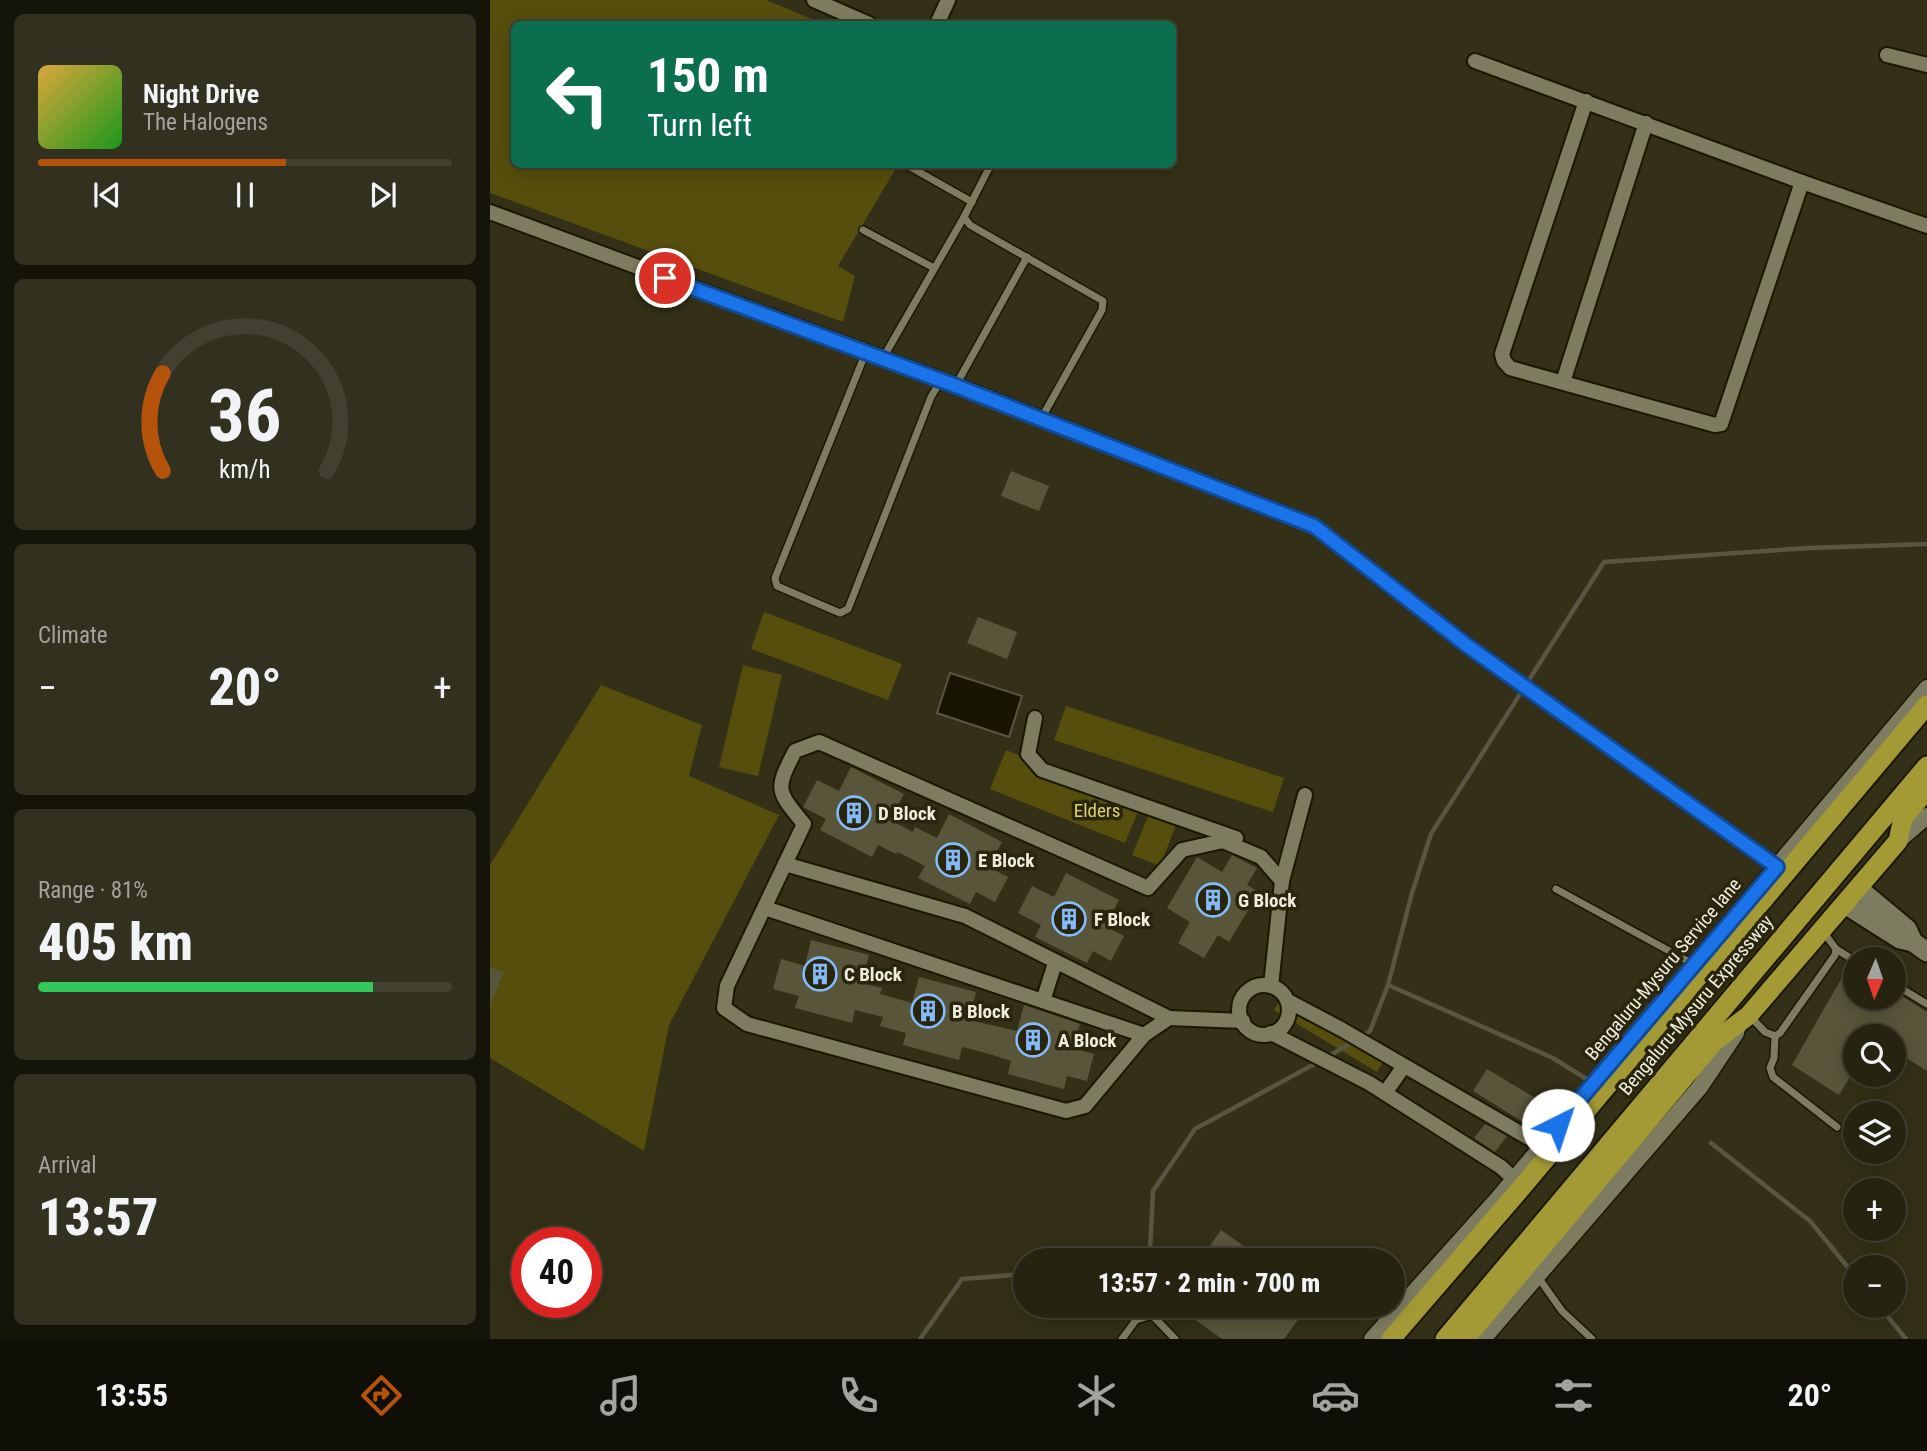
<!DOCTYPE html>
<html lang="en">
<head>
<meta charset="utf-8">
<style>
	:root { --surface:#262411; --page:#32301f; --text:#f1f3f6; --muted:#a4a49f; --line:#424131; --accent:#b45309 }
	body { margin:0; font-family:"Roboto Condensed",sans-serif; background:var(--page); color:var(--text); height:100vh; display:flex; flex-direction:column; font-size:26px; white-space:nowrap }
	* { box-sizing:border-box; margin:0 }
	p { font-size:23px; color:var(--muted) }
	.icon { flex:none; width:38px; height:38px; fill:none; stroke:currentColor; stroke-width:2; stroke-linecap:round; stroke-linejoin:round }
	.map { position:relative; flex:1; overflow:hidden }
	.side { display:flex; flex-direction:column; gap:14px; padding:14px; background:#151409; width:490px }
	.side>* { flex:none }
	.top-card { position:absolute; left:21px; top:21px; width:665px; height:147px; border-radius:10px; box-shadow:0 4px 18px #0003,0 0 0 2px var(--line); background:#0b6e4f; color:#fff; overflow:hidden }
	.needle { width:46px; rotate:182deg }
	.fabs { position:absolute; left:1353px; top:947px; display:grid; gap:14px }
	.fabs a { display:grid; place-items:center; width:63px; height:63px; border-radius:50%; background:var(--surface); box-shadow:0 4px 18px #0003,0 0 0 2px var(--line); font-size:35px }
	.speed { position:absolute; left:21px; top:1227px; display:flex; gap:14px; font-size:35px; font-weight:700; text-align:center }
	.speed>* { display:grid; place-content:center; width:91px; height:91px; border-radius:50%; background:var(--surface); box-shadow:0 4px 18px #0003,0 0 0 2px var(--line); line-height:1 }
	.speed .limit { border:10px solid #d22; background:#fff; color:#111 }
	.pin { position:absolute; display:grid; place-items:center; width:60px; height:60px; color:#fff; margin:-30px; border:4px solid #fff; border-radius:50%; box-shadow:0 2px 7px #0007 }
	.me { position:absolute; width:77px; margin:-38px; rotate:41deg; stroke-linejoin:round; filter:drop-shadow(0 0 5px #0008) }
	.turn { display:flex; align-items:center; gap:24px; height:147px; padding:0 21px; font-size:32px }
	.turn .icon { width:91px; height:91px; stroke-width:2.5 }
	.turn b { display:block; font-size:49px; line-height:60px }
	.big { font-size:52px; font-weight:800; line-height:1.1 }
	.side .card { flex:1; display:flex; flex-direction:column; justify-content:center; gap:10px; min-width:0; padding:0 24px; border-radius:10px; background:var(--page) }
	.side .dial { align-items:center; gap:0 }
	.dial svg { height:182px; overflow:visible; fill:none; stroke:var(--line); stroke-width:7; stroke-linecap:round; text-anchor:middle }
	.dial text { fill:var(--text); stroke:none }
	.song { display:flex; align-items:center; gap:21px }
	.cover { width:84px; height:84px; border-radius:10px; background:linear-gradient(135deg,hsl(40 70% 55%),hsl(120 70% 35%)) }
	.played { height:7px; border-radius:4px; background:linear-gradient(90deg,var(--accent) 60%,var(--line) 60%) }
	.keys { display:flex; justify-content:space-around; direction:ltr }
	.heat { display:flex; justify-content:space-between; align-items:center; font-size:38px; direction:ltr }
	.charge { height:10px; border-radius:5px; background:linear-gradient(90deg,#34c759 81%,var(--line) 0) }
	.trip { position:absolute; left:523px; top:1248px; width:392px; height:70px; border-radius:35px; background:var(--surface); box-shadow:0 4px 18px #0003,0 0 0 2px var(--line); font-weight:800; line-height:70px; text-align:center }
	.dock { display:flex; height:112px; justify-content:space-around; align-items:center; background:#0f0e07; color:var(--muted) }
	.dock .icon { width:49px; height:49px }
	.dock .on { color:var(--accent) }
	.dock b { font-size:32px; color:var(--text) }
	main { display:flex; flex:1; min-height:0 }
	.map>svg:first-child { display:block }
	.green { fill:#554e0d }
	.water { fill:#171501; stroke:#585643; stroke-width:2 }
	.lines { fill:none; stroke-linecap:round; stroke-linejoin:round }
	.stream { stroke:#585643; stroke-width:4.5 }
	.building { fill:#58553b }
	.service-casing { stroke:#1a1801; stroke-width:10 }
	.minor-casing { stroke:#1a1801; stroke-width:18 }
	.tertiary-casing { stroke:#1a1801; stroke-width:19 }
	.secondary-casing { stroke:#1a1801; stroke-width:23 }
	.trunk-casing { stroke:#1a1801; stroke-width:23 }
	.service { stroke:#7e7c60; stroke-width:7 }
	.minor { stroke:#7e7c60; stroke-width:14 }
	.tertiary { stroke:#7e7c60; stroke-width:16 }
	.secondary { stroke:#7e7c60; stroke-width:19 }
	.trunk { stroke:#a49a35; stroke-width:19 }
	.route-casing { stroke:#114b97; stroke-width:18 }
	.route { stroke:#1a73e8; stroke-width:12 }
	.labels { text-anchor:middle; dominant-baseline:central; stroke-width:7; stroke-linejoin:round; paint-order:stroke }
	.park-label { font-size:19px; fill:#ddd26d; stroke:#29260d }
	.poi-label { font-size:19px; font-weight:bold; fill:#efedde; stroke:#29260d; text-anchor:start }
	.street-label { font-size:19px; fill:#efedde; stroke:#29260d }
</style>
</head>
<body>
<main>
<section class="side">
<div class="card">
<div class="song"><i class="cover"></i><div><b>Night Drive</b><p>The Halogens</p></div></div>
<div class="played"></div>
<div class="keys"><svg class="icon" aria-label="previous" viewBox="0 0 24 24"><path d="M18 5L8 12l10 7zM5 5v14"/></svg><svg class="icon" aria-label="pause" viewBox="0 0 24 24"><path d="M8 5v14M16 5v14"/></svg><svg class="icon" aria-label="next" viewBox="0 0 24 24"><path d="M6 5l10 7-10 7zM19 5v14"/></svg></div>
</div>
<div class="card dial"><svg viewBox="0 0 100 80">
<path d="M14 69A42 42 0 1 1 86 69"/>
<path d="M14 69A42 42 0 0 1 14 26" stroke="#b45309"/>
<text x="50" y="56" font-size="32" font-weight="700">36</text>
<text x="50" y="72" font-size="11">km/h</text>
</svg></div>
<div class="card"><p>Climate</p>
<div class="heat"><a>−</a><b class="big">20°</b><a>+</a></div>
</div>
<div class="card"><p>Range · 81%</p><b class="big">405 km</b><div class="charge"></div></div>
<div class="card"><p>Arrival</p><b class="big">13:57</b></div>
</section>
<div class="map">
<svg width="1437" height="1339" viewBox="0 0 1437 1339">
	<rect width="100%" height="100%" fill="#333017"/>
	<!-- green -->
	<g class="green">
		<polygon points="0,0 276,0 334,24 24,24 24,164 408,165 348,266 365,276 353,322 0,193"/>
		<polygon points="274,612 412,664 398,700 261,649"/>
		<polygon points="253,665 292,675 268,776 229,767"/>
		<polygon points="111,685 212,725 199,776 289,815 179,1025 154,1151 0,1058 0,865"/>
		<polygon points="576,706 794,778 783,812 564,740"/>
		<polygon points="516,750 651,804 635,843 500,789"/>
		<polygon points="659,814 686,825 670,866 642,855"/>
		<polygon points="790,1000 893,1062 887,1072 784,1010"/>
	</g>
	<!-- water -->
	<polygon class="water" points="460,673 532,696 519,737 447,713"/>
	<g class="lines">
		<!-- stream -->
		<g class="stream">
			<polyline points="898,985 1063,1058 1098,1080"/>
			<polyline points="871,1037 880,1031 898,985 922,893 941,834 1114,562 1319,548 1437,544"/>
			<polyline points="838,1057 863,1041"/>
			<polyline points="1221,1143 1320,1221 1365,1276"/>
			<polyline points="619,1260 660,1250 663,1191 705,1129 830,1061"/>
			<polyline points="1389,1306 1416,1339"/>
			<polyline points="430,1339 472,1279 536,1274"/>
		</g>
	</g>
	<!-- building -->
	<g class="building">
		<polygon points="521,471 559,486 549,511 511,496"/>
		<polygon points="488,617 527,632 517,659 477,643"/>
		<polygon points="361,767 414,794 400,820 423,832 425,827 447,838 459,814 512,842 498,867 518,877 505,902 486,892 480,904 428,878 435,866 408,852 406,854 388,845 382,857 330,830 336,819 313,807 327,780 349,791"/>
		<polygon points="742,855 767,868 757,885 769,892 739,942 728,935 714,958 688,943 700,922 677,908 707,857 732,872"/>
		<polygon points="576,873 629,900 615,926 634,936 621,961 603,951 597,963 545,937 551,925 528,913 542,886 564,897"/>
		<polygon points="321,940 379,955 371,983 392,988 390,994 422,1003 429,977 486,992 479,1020 527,1031 534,1005 590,1024 583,1048 604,1054 597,1081 577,1076 574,1089 518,1074 521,1061 496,1053 472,1047 469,1060 413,1045 416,1033 390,1026 393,1017 365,1010 362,1023 305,1008 309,996 283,989 291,959 315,966"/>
		<polygon points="1359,965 1365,967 1365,998 1404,998 1404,991 1437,1012 1437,1071 1404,1050 1404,1036 1365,1036 1365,1069 1349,1095 1302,1065"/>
		<polygon points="0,967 14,972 0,1005"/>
		<polygon points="997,1069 1057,1105 1043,1128 983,1091"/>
		<polygon points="995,1124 1017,1136 1005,1152 984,1138"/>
		<polygon points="731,1230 773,1260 710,1260"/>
		<polygon points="686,1306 818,1306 794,1339 732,1339"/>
	</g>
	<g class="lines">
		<defs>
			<g id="service">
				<polyline points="415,164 482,202"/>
				<polyline points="500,166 474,217 480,225 613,301 612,310 551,419"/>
				<polyline points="373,230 444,268"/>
				<polyline points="376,352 285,578 287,586 350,613 358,609 441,397 451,380"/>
				<polyline points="393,358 474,217"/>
				<polyline points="466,385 537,257"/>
				<polyline points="1066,889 1203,964"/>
				<polyline points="1346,949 1365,961"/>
				<polyline points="1404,984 1437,1004"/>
				<polyline points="1260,1016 1275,1032 1285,1036 1290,1033 1345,955 1346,949 1332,930"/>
				<polyline points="1285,1036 1284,1058 1280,1068 1283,1077 1347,1127"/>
				<polyline points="1048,1277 1072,1311 1102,1339"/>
				<polyline points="632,1339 646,1320 662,1315 685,1339"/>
			</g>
			<g id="minor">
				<polyline points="324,0 379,24"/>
				<polyline points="447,24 458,0"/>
				<polyline points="1397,55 1437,65"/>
				<polyline points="985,61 1312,182"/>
				<polyline points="1096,101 1012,354 1014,361 1020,368 1225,425 1231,424 1312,182 1437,226"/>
				<polyline points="0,212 478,390 824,526 975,644 1287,867"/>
				<polyline points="1073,382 1156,123"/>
				<polyline points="545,718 538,754 552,770 746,838"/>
				<polyline points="295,864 475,916 679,1018"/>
				<polyline points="275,908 654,1035"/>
				<circle cx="774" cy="1010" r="25"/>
				<polyline points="781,986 792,881 815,795"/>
				<polyline points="553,1001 565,963"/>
				<polyline points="798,1001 851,1029 1051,1145"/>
				<path d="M753 1021 679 1018 654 1035 595 1106 576 1111 257 1024 234 1008 237 986 314 824C286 790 285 790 305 751L329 742 658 888 692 850 733 841 771 857 792 881"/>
				<polyline points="781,1033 879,1083 1011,1167 1023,1178"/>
				<polyline points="895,1093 914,1066"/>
			</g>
			<g id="tertiary">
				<polyline points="1408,841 1437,816"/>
				<polyline points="882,1339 1010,1196 1437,688"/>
				<polyline points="993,1339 1210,1087 1246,1033 1248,1023"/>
			</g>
			<g id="secondary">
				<polyline points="1368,888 1417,929 1423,942 1437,952"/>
				<polyline points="1355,904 1410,939 1423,942"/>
			</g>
			<g id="trunk">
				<polyline points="901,1339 1032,1187 1437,705"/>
				<polyline points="955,1339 1437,766"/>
				<polyline points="975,1339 1224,1042 1259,1015 1408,841 1413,818 1437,790"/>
			</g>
		</defs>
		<!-- service casing -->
		<use href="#service" class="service-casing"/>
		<!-- minor casing -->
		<use href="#minor" class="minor-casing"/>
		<!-- tertiary casing -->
		<use href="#tertiary" class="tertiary-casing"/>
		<!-- secondary casing -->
		<use href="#secondary" class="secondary-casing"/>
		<!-- trunk casing -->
		<use href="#trunk" class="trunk-casing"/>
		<!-- service -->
		<use href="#service" class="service"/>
		<!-- minor -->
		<use href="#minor" class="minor"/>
		<!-- tertiary -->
		<use href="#tertiary" class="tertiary"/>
		<!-- secondary -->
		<use href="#secondary" class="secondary"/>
		<!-- trunk -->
		<use href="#trunk" class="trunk"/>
	</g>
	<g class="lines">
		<defs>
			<polyline id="route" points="175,278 466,386 824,526 975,644 1287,867 1068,1125"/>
		</defs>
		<!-- route casing -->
		<use href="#route" class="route-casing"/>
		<!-- route -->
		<use href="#route" class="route"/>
	</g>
	<!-- icons -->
	<defs>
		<symbol id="building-ring" viewBox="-11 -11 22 22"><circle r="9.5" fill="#29260d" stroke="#85bbfb" stroke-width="1.5"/><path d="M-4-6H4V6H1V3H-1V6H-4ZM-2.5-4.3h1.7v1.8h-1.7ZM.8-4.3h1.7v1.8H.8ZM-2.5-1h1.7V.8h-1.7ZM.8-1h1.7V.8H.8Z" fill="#85bbfb"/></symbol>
	</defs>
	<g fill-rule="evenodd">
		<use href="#building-ring" x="345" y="794" width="38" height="38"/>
		<use href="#building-ring" x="444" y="841" width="38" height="38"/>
		<use href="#building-ring" x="704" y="881" width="38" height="38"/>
		<use href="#building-ring" x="560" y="900" width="38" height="38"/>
		<use href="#building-ring" x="311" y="955" width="38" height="38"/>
		<use href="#building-ring" x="419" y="992" width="38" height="38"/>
		<use href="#building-ring" x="524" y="1021" width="38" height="38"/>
	</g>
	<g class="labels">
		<!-- park labels -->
		<g class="park-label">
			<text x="607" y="810">Elders</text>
		</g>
		<!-- poi labels -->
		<g class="poi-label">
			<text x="388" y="813">D Block</text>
			<text x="488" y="860">E Block</text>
			<text x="748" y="900">G Block</text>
			<text x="604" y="919">F Block</text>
			<text x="354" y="974">C Block</text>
			<text x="462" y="1011">B Block</text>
			<text x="568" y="1040">A Block</text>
		</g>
		<!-- street labels -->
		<g class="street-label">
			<text transform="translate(1173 969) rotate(-50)">Bengaluru-Mysuru Service lane</text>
			<text transform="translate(1206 1005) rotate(-50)">Bengaluru-Mysuru Expressway</text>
		</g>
	</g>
</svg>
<div class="fabs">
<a><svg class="needle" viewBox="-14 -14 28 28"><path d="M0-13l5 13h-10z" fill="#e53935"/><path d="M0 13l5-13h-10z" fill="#a4a49f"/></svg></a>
<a><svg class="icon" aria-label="search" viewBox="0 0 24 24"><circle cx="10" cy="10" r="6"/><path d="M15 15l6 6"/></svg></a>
<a><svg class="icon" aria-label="layers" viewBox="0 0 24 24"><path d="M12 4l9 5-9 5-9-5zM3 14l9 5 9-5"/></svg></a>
<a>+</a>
<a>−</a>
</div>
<div class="speed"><div class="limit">40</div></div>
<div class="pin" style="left:175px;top:278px;background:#d93025"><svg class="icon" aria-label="arrive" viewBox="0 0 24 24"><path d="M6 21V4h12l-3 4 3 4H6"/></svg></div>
<svg class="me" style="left:1068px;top:1125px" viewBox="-20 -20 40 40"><circle r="19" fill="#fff"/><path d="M0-13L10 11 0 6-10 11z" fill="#1a73e8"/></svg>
<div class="trip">13:57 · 2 min · 700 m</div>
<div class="top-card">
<div class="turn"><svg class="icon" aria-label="left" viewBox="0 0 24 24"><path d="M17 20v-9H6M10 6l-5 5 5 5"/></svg><div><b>150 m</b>Turn left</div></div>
</div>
</div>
</main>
<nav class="dock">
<b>13:55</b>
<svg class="icon on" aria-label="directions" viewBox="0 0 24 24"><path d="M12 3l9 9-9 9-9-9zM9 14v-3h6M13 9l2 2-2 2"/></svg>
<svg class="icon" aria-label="music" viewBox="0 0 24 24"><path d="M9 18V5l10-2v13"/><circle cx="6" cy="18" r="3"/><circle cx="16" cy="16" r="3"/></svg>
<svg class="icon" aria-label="phone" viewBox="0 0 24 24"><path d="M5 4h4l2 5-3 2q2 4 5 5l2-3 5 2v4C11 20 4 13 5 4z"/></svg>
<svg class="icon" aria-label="climate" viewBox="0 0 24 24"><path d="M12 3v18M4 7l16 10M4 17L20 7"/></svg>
<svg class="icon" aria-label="car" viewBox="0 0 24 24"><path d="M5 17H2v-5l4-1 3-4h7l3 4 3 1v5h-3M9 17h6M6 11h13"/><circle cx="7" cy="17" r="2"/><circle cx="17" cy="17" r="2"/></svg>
<svg class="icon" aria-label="filters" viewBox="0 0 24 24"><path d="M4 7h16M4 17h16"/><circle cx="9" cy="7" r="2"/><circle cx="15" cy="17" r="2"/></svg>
<b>20°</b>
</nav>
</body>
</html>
